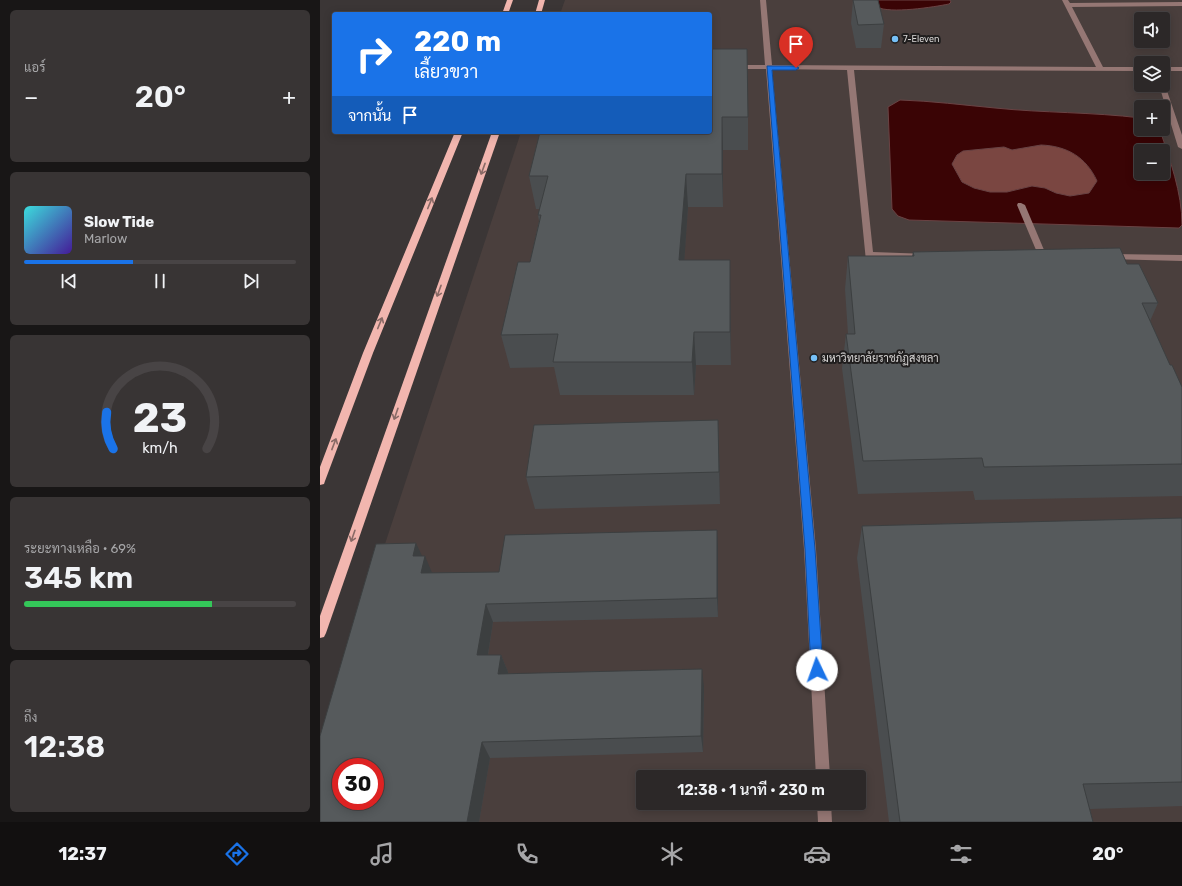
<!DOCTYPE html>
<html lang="th">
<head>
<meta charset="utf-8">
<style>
	:root { --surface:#2c2828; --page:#383434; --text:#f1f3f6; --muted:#a6a6a8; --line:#484445; --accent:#1a73e8 }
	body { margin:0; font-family:Rubik,Sarabun,sans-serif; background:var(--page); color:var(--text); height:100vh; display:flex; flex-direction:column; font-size:15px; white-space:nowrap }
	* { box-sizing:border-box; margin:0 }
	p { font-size:13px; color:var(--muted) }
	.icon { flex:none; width:22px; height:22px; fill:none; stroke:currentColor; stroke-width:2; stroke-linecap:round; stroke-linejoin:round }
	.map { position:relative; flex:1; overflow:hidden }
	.sheet { display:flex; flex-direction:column; gap:10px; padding:10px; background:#181616; width:320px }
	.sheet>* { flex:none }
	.banner { position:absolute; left:12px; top:12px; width:380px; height:122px; border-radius:4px; box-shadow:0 2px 10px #0003,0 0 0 1px var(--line); background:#1a73e8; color:#fff; overflow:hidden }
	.tools { position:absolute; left:814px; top:12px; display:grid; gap:8px }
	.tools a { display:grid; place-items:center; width:36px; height:36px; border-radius:4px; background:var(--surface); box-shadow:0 2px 10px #0003,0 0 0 1px var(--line); font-size:20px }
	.speed { position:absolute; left:12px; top:758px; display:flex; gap:8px; font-size:20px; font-weight:700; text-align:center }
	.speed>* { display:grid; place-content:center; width:52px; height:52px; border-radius:50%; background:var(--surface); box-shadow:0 2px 10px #0003,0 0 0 1px var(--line); line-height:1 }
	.speed .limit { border:6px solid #d22; background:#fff; color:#111 }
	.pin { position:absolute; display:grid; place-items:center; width:34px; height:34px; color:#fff; margin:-41px -17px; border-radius:50% 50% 50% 0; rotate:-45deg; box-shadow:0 0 4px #0007 }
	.pin .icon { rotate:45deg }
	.me { position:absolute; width:44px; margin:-22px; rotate:357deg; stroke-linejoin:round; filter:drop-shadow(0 0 3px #0008) }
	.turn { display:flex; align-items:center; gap:14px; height:84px; padding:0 16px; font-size:18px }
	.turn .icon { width:52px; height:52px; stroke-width:2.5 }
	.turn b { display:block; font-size:28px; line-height:34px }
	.then { display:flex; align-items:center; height:38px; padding:0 16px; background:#0003; gap:8px; font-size:15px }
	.big { font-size:30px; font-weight:600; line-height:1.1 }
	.sheet .widget { flex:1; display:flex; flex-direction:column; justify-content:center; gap:6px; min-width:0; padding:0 14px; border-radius:6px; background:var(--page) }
	.sheet .dial { align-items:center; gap:0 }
	.dial svg { height:104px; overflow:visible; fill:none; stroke:var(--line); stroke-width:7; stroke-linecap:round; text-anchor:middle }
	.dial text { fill:var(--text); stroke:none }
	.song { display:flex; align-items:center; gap:12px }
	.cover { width:48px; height:48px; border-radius:6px; background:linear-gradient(135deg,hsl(180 70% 55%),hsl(260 70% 35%)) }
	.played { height:4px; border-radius:2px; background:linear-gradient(90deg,var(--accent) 40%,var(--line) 40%) }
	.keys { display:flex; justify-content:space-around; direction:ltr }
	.heat { display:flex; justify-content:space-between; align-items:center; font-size:22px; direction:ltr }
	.charge { height:6px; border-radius:3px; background:linear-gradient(90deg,#34c759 69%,var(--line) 0) }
	.trip { position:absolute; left:316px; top:770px; width:230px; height:40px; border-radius:4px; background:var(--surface); box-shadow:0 2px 10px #0003,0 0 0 1px var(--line); font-weight:600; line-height:40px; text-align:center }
	.dock { display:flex; height:64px; justify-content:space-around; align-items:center; background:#121010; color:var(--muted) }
	.dock .icon { width:28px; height:28px }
	.dock .current { color:var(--accent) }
	.dock b { font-size:18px; color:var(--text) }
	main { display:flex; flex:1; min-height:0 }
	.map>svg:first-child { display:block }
	.built { fill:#4a3f3d; fill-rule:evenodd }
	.green { fill:#7a4641 }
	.water { fill:#3a0405; stroke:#6a4344; fill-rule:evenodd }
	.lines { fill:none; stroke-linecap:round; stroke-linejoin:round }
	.minor { fill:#957774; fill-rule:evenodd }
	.major { fill:#f2b6af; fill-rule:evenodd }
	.wall { fill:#4a4d4f }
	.shaded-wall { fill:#3c3f40 }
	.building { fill:#565a5c; stroke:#3c3f40; fill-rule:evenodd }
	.oneway { stroke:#896a66 }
	.route { fill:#1a73e8; stroke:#114b97 }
	.poi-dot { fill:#76c0f7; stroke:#201e1e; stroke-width:1.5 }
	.labels { text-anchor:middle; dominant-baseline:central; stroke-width:4; stroke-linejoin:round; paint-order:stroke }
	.far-poi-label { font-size:9px; fill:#d9d7d6; stroke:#201e1e; text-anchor:start }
	.poi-label { font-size:11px; fill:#d9d7d6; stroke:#201e1e; text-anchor:start }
</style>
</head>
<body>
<main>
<section class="sheet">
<div class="widget"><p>แอร์</p>
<div class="heat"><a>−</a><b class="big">20°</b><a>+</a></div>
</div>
<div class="widget">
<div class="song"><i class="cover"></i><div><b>Slow Tide</b><p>Marlow</p></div></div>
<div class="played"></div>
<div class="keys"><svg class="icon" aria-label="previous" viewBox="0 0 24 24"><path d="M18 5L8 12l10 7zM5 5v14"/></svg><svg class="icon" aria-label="pause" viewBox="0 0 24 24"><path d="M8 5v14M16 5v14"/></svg><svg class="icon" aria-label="next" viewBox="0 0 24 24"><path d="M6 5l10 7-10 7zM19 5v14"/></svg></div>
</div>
<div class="widget dial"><svg viewBox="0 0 100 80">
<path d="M14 69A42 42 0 1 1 86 69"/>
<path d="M14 69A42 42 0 0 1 9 41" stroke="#1a73e8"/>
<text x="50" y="56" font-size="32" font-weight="700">23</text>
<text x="50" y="72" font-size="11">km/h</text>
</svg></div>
<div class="widget"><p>ระยะทางเหลือ · 69%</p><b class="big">345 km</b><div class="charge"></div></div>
<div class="widget"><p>ถึง</p><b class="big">12:38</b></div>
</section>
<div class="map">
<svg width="862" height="822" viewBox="0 0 862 822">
	<rect width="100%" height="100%" fill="#3b3636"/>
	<!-- built -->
	<path class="built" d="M245 0H862V822H0L65 544 201 132H390V14H240ZM821 19H843V41H821ZM821 63H843V85H821ZM821 107H843V129H821ZM821 151H843V173H821ZM21 767H55V801H21ZM323 777H539V803H323Z"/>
	<!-- green -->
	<path class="green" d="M721 145C748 146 765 156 777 181L769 193 750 196 736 193 725 188 712 186 687 192H670L654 188 642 182 632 164 637 155 643 151 684 147 692 150Z"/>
	<!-- water -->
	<g class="water">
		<path d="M551 0H630L631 2 629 4C614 7 570 14 557 7 555 6 553 2 551 0Z"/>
		<path d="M580 100C612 101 643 105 675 108 723 113 772 112 821 118V129L840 130C850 161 862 192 862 225L859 228 589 220 578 216 572 209 568 107ZM721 145C747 146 766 157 777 181L769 193 750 196 736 193 725 188 712 186 687 192H670L654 188 642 182 632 164 637 155 643 151 684 147 692 150ZM821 151H843V173H821Z"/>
	</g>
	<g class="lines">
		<!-- minor -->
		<g class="minor">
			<polygon points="440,0 446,0 452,65 776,67 742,0 748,0 750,3 862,2 862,6 752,7 783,67 821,67 821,71 534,70 553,252 608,254 609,256 605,259 554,258 553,263 550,264 546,261 527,70 452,69 496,549 510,777 496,777 484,549 446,69 390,69 390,65 445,65"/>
			<rect x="843" y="67" width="19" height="4"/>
			<polygon points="843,83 845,85 862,135 862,149 858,147 839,85 843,85"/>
			<polygon points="698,203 701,203 705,205 727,257 726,259 720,259 719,257 697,205"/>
			<polygon points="791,254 862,255 862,261 788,259 787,257"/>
			<polygon points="497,803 511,803 512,822 498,822"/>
		</g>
		<!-- major -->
		<g class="major">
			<polygon points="187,0 193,0 188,14 182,14"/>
			<polygon points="219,0 225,0 221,14 215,14"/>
			<polygon points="135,132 143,132 53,353 5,481 4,484 0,485 0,467 43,353"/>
			<polygon points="172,132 180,132 6,633 4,637 0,638 0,616"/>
		</g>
	</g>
	<!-- wall -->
	<g class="wall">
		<polygon points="533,0 564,24 561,48 536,48 531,23"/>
		<polygon points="390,49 428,117 428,150 403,150 403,207 368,207 364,260 410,293 411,365 376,365 374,395 240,395 234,367 190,368 181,335 210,262 219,221 218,215 220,209 216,209 209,176"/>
		<polygon points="593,252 807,264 838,303 830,321 850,365 862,387 862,496 655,500 653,491 538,494 522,368 526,334 528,334 525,289 528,256 592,256"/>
		<polygon points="399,453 400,504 215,509 206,477"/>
		<polygon points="862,518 862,806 770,809 773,822 569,822 537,558 542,526"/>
		<polygon points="398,549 398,617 173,622 168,655 181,655 188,672 187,674 384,687 383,752 170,758 159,822 0,822 102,556 112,573 179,572"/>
	</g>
	<!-- shaded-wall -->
	<g class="shaded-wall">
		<polygon points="402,117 403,150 403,207 402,174"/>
		<polygon points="366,174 368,207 362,294 359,260"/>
		<polygon points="410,260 410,293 411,365 410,332"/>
		<polygon points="374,332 376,365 374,395 372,362"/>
		<polygon points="398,420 399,453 400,504 399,472"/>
		<polygon points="397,530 398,549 398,617 397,598"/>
		<polygon points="96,543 104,560 105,556 113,575 110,591 93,556"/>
		<polygon points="166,604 173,622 165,673 157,655"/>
		<polygon points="181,655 188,672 185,691 178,674"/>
		<polygon points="382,669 384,687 383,752 381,736"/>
		<polygon points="162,742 170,758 159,822 147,822"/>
	</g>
	<!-- building -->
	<g class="building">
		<polygon points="533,0 558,0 564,24 538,25"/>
		<polygon points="390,49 427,49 428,117 402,117 402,174 366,174 359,260 410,260 410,332 374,332 372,362 233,362 238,334 181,335 198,262 210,262 221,215 218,215 228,176 209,176 220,132 390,132"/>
		<polygon points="800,248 807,264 819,264 838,303 822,303 850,365 852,365 862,387 862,464 664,467 662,458 543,461 526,334 535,334 528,256 594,256 593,252"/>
		<polygon points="398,420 399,472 206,477 214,425"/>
		<polygon points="862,518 862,782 763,784 773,822 580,822 542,526"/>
		<path d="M397 530V598L166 604 157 655H181L178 674 382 669 381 736 162 742 147 822H0V736L56 544 96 543 93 556H105L101 573 179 572 185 535ZM21 767H55V801H21Z"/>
	</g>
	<!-- one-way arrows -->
	<defs><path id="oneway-shaft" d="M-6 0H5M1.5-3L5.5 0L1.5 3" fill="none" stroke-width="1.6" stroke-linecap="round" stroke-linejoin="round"/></defs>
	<g class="oneway">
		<use href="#oneway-shaft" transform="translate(163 169) rotate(110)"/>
		<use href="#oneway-shaft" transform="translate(110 203) rotate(-68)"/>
		<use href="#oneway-shaft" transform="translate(119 291) rotate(110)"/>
		<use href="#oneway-shaft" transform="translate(60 323) rotate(-68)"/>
		<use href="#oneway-shaft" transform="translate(76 414) rotate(109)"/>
		<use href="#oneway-shaft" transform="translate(14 444) rotate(-69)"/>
		<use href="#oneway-shaft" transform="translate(33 536) rotate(109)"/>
	</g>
	<!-- route -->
	<polygon class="route" points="447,66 476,66 479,68 476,70 452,70 495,549 503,670 501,674 497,676 493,674 491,670 485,549"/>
	<!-- markers -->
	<g class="poi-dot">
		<circle cx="575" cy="39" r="4"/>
		<circle cx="494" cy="358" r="4"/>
	</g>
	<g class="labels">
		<!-- far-poi labels -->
		<g class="far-poi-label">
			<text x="583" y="39">7-Eleven</text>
		</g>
		<!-- poi labels -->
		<g class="poi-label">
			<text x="502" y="358">มหาวิทยาลัยราชภัฏสงขลา</text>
		</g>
	</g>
</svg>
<div class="tools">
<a><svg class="icon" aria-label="sound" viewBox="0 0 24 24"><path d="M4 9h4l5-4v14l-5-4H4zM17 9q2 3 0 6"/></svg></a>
<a><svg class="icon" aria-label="layers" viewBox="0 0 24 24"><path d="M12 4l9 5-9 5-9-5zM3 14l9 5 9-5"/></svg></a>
<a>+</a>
<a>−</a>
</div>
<div class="speed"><div class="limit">30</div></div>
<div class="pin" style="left:476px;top:68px;background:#d93025"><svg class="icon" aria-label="arrive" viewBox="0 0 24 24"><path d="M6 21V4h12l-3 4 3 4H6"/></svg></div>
<svg class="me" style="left:497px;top:670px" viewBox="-20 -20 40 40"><circle r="19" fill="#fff"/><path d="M0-13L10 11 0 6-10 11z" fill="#1a73e8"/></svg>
<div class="trip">12:38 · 1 นาที · 230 m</div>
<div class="banner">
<div class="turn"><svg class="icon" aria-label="right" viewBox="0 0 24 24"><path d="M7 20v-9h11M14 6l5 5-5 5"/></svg><div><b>220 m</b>เลี้ยวขวา</div></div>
<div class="then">จากนั้น<svg class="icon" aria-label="arrive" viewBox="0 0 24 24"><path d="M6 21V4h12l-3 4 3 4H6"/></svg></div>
</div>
</div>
</main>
<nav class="dock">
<b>12:37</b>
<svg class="icon current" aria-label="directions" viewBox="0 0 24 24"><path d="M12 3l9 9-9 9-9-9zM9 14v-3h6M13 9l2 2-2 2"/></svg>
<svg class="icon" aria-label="music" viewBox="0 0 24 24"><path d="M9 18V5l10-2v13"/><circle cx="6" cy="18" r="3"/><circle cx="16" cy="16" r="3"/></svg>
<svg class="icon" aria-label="phone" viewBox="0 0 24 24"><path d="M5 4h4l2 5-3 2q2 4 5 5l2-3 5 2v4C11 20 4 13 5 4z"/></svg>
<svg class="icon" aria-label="climate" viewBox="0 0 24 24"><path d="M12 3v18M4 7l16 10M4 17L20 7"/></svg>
<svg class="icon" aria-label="car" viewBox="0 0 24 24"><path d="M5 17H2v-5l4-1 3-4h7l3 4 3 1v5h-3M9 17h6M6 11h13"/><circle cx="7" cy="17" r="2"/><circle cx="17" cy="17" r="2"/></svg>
<svg class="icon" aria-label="filters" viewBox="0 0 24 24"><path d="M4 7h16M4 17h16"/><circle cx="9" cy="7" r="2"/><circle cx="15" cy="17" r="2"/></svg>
<b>20°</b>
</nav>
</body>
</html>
